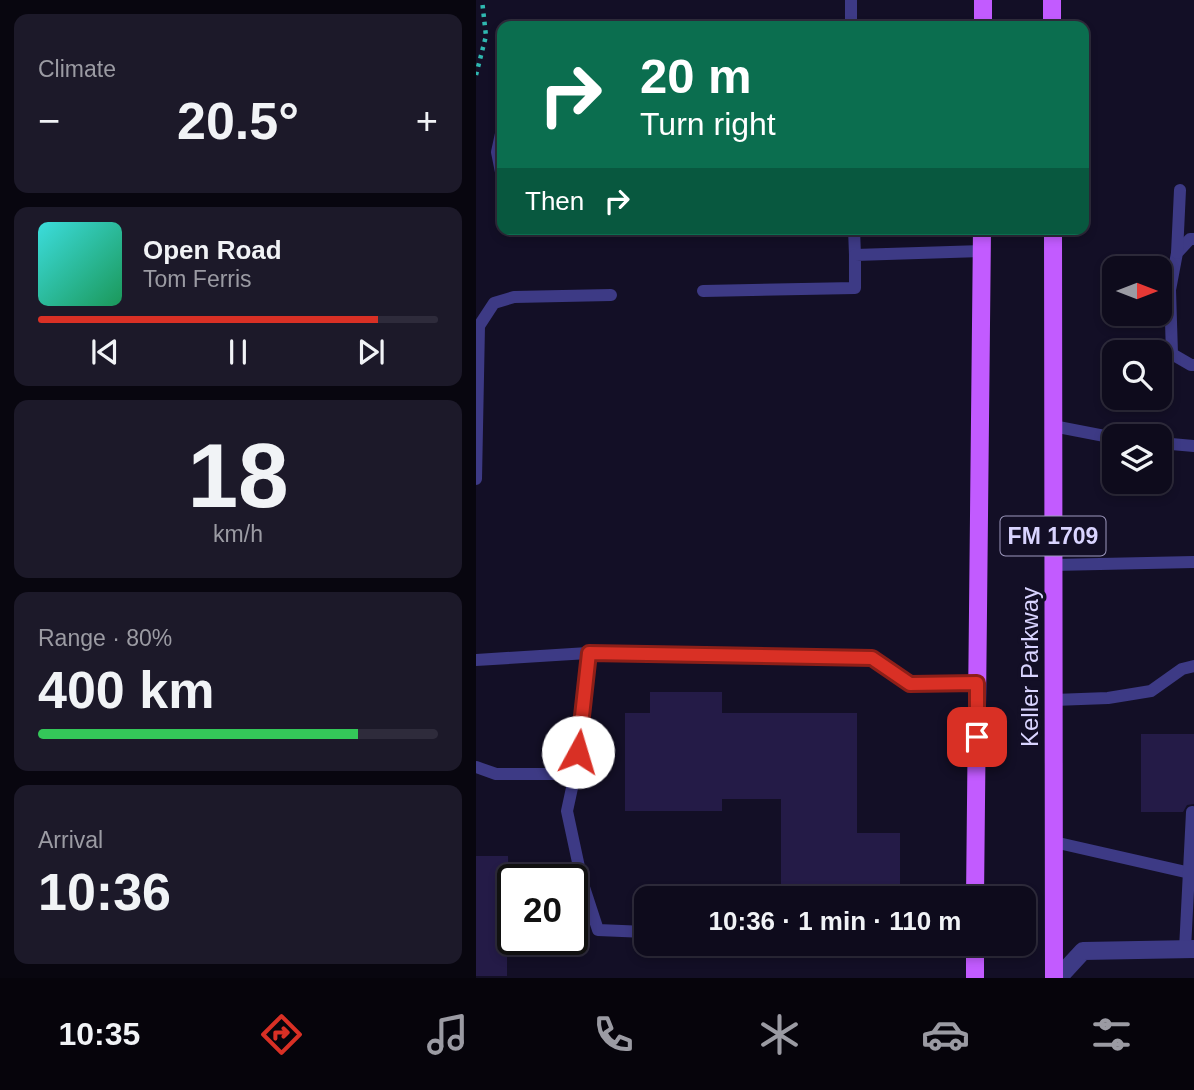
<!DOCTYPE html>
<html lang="en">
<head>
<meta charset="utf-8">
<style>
	:root { --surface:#0e0b1c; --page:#1c1929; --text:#f1f3f6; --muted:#9b9ba3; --line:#2e2b3b; --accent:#d93025 }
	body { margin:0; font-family:Arial,sans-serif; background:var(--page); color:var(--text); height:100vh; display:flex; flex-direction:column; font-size:26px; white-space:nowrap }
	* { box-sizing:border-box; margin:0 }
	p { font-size:23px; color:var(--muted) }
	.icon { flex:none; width:38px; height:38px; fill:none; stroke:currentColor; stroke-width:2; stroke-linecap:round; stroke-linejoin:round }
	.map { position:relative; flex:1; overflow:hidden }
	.drawer { display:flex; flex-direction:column; gap:14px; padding:14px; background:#08060f; width:476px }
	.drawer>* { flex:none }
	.guide { position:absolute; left:21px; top:21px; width:592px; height:214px; border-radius:14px; box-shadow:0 4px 10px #0003,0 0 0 2px var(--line); background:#0b6e4f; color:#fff; overflow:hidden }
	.needle { width:46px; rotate:90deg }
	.fabs { position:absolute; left:626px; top:256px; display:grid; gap:14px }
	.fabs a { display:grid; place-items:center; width:70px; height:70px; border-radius:14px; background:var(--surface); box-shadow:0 4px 10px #0003,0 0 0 2px var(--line); font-size:35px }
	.speed { position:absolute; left:21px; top:864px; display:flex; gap:14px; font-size:35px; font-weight:700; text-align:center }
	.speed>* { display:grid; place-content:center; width:91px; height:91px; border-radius:50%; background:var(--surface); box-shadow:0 4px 10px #0003,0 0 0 2px var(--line); line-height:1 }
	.speed .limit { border:4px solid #111; border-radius:10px; background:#fff; color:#111 }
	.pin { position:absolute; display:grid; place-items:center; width:60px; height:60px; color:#fff; margin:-30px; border-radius:14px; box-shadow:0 4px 10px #0006 }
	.me { position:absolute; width:77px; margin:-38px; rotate:6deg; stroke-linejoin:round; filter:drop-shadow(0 0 5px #0008) }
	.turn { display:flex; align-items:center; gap:24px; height:147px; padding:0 28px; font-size:32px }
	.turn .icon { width:91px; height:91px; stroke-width:2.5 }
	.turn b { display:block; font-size:49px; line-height:60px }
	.then { display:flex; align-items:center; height:66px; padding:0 28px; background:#0003; gap:14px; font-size:26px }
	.big { font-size:52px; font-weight:800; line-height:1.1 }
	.drawer .card { flex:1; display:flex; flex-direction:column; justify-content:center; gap:10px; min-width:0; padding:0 24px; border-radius:14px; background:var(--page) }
	.drawer .dial { align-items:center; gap:0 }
	.dial b { font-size:91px; line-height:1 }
	.song { display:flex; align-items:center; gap:21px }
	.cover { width:84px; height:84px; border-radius:10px; background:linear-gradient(135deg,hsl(180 70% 55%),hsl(150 70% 35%)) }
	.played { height:7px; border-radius:4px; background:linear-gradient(90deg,var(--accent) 85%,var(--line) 85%) }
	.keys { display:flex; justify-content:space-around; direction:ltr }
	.heat { display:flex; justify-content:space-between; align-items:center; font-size:38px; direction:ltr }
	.charge { height:10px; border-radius:5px; background:linear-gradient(90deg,#34c759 80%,var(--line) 0) }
	.trip { position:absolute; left:158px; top:886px; width:402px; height:70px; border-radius:14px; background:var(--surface); box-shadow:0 4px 10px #0003,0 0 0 2px var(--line); font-weight:800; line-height:70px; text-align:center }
	.tab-bar { display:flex; height:112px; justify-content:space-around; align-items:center; background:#06040b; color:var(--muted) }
	.tab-bar .icon { width:49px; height:49px }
	.tab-bar .active { color:var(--accent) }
	.tab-bar b { font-size:32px; color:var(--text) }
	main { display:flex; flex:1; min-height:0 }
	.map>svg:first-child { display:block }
	.building { fill:#241b47 }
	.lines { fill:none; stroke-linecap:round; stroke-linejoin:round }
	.path { stroke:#2fb8b0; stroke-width:4.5; stroke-dasharray:3.5 5; stroke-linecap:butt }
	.lane { stroke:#3d3a85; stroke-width:12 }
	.street { stroke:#3d3a85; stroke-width:18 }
	.primary { stroke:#c25bff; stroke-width:18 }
	.route-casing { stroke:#8d1f18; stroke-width:18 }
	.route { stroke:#d93025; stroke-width:12 }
	.labels { text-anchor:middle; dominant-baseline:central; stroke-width:7; stroke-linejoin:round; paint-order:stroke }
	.shield { fill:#130f26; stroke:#9e99be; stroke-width:2 }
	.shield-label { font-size:23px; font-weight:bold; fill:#d9d4ff }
	.street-label { font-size:24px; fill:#d9d4ff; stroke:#130f26 }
</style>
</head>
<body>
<main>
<section class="drawer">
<div class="card"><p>Climate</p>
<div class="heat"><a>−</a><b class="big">20.5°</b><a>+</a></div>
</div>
<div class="card">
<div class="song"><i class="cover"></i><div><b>Open Road</b><p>Tom Ferris</p></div></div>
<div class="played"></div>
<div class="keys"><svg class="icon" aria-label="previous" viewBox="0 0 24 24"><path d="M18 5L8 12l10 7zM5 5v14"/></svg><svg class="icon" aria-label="pause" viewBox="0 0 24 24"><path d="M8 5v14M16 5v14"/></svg><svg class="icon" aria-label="next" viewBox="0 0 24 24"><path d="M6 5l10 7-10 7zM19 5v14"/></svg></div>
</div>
<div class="card dial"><b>18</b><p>km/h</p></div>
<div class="card"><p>Range · 80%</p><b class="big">400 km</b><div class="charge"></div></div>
<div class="card"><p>Arrival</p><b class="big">10:36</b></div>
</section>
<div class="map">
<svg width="718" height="978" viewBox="0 0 718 978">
	<rect width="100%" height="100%" fill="#130f26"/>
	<!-- building -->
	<g class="building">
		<polygon points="174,692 246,692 246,713 381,713 381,833 424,833 424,892 305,892 305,799 246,799 246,811 149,811 149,713 174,713"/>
		<polygon points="665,734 718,734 718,804 711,805 707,812 665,812"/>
		<polygon points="0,856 32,856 33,890 37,890 37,946 31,946 31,976 0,976"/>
	</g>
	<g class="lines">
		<!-- path -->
		<polyline class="path" points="0,75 10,36 6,0"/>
		<!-- lane -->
		<g class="lane">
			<polyline points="375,0 375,26"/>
			<polyline points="26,129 21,152 26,177"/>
			<polyline points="378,229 379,255"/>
			<polyline points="718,239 714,239 701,253 694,290 696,354 715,365 718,365"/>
			<polyline points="701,253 704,190"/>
			<polyline points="227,291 379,288 379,255 506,251"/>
			<polyline points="577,426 639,438"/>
			<polyline points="684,443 718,446"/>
			<polyline points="0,479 3,326 18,303 38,297 135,295"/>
			<polyline points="577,565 718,562"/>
			<polyline points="0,660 112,653"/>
			<polyline points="578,700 632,698 675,691 706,669 718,666"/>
			<polyline points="0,767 20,774 99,774"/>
			<polyline points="578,842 718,874"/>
			<polyline points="170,932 122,930 106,881 91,811 99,774 112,653 396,658 434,684 501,683"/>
			<polyline points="709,949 716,812"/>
		</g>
		<!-- street -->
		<polyline class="street" points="582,978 607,951 718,949"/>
		<!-- primary -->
		<g class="primary">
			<polyline points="576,0 576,26"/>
			<polyline points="507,26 507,0"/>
			<polyline points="577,229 578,978"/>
			<polyline points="499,898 506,229"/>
			<polyline points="499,943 499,978"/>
		</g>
	</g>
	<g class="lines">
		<defs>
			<polyline id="route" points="102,752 113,653 396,658 434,684 501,683 501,737"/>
		</defs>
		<!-- route casing -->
		<use href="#route" class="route-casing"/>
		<!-- route -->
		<use href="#route" class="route"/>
	</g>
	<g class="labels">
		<!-- shield labels -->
		<rect class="shield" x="524.5" y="516.5" width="105" height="39" rx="5"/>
		<g class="shield-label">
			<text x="577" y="536">FM 1709</text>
		</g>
		<!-- street labels -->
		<g class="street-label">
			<text transform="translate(553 667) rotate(-90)">Keller Parkway</text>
		</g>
	</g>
</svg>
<div class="fabs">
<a><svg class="needle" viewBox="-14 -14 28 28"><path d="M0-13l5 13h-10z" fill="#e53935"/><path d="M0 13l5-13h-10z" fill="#9b9ba3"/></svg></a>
<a><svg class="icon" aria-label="search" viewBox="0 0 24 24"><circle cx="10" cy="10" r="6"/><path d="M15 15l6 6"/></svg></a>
<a><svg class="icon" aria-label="layers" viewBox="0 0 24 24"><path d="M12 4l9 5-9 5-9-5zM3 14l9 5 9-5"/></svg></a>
</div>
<div class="speed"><div class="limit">20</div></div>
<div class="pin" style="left:501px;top:737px;background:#d93025"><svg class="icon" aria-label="arrive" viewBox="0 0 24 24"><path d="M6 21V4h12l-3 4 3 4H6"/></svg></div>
<svg class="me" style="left:102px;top:752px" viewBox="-20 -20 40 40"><circle r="19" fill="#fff"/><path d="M0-13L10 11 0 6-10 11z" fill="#d93025"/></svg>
<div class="trip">10:36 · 1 min · 110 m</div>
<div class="guide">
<div class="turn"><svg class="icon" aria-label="right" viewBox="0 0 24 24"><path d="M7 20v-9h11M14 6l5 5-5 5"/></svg><div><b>20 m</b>Turn right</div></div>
<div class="then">Then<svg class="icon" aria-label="right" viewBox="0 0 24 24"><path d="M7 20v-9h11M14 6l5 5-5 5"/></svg></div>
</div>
</div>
</main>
<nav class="tab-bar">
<b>10:35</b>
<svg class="icon active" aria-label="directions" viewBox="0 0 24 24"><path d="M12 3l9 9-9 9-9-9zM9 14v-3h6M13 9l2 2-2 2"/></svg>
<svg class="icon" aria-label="music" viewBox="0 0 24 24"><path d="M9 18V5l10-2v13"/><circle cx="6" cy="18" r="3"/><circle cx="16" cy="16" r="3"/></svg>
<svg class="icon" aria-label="phone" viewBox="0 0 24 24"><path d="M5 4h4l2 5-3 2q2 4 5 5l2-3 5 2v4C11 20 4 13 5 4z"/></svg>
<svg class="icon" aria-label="climate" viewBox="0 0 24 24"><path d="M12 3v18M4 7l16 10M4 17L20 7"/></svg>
<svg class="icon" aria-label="car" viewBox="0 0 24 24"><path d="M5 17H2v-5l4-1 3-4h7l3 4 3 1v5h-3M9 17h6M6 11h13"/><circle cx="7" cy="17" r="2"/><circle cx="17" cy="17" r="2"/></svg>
<svg class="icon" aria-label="filters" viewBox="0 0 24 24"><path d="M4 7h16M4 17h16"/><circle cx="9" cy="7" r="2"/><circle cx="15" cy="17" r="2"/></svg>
</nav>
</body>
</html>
